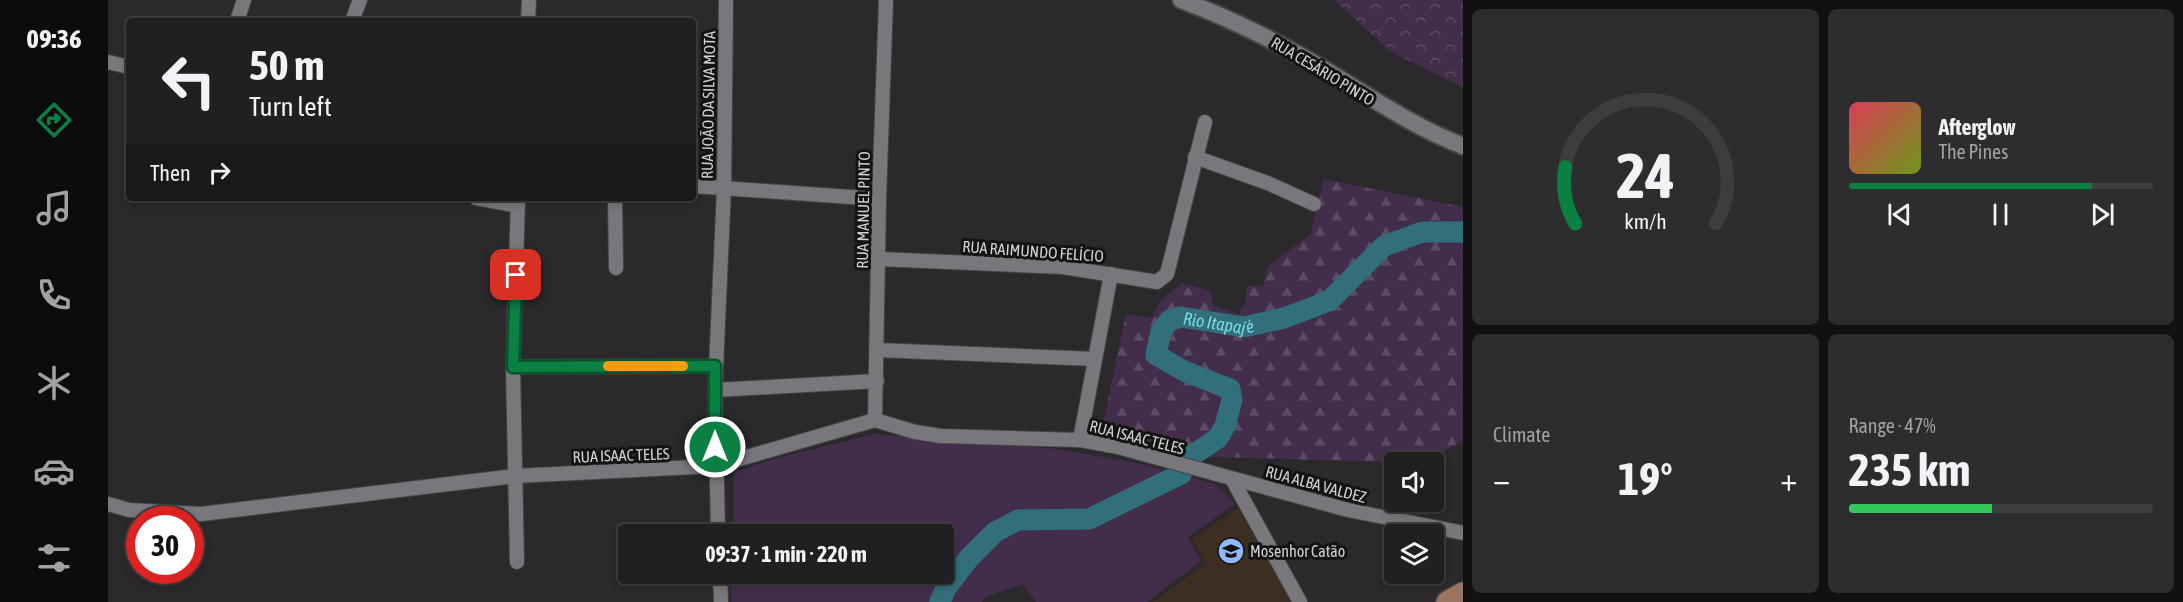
<!DOCTYPE html>
<html lang="en">
<head>
<meta charset="utf-8">
<style>
	:root { --surface:#201f21; --page:#2d2c2e; --text:#f1f3f6; --muted:#a2a2a5; --line:#3d3d3f; --accent:#0b8043 }
	body { margin:0; font-family:"Asap Condensed",sans-serif; background:var(--page); color:var(--text); height:100vh; display:flex; flex-direction:column; font-size:22px; white-space:nowrap }
	* { box-sizing:border-box; margin:0 }
	p { font-size:20px; color:var(--muted) }
	.icon { flex:none; width:33px; height:33px; fill:none; stroke:currentColor; stroke-width:2; stroke-linecap:round; stroke-linejoin:round }
	.map { position:relative; flex:1; overflow:hidden }
	.panel { display:flex; flex-direction:column; gap:9px; padding:9px; background:#121112; width:720px }
	.panel>* { flex:none }
	.top-card { position:absolute; left:18px; top:18px; width:570px; height:183px; border-radius:6px; box-shadow:0 3px 9px #0003,0 0 0 2px var(--line); background:#201f21; color:var(--text); overflow:hidden }
	.controls { position:absolute; left:1276px; top:452px; display:grid; gap:12px }
	.controls a { display:grid; place-items:center; width:60px; height:60px; border-radius:6px; background:var(--surface); box-shadow:0 3px 9px #0003,0 0 0 2px var(--line); font-size:30px }
	.speed { position:absolute; left:18px; top:506px; display:flex; gap:12px; font-size:30px; font-weight:700; text-align:center }
	.speed>* { display:grid; place-content:center; width:78px; height:78px; border-radius:50%; background:var(--surface); box-shadow:0 3px 9px #0003,0 0 0 2px var(--line); line-height:1 }
	.speed .limit { border:9px solid #d22; background:#fff; color:#111 }
	.pin { position:absolute; display:grid; place-items:center; width:51px; height:51px; color:#fff; margin:-26px; border-radius:12px; box-shadow:0 3px 9px #0006 }
	.me { position:absolute; width:66px; margin:-33px; rotate:0deg; stroke-linejoin:round; filter:drop-shadow(0 0 4px #0008) }
	.turn { display:flex; align-items:center; gap:21px; height:126px; padding:0 24px; font-size:27px }
	.turn .icon { width:78px; height:78px; stroke-width:2.5 }
	.turn b { display:block; font-size:42px; line-height:51px }
	.then { display:flex; align-items:center; height:57px; padding:0 24px; background:#0003; gap:12px; font-size:22px }
	.big { font-size:45px; font-weight:700; line-height:1.1 }
	.panel .widget { flex:1; display:flex; flex-direction:column; justify-content:center; gap:9px; min-width:0; padding:0 21px; border-radius:9px; background:var(--page) }
	.panel .dial { align-items:center; gap:0 }
	.dial svg { height:156px; overflow:visible; fill:none; stroke:var(--line); stroke-width:7; stroke-linecap:round; text-anchor:middle }
	.dial text { fill:var(--text); stroke:none }
	.song { display:flex; align-items:center; gap:18px }
	.cover { width:72px; height:72px; border-radius:9px; background:linear-gradient(135deg,hsl(350 70% 55%),hsl(80 70% 35%)) }
	.played { height:6px; border-radius:3px; background:linear-gradient(90deg,var(--accent) 80%,var(--line) 80%) }
	.keys { display:flex; justify-content:space-around; direction:ltr }
	.heat { display:flex; justify-content:space-between; align-items:center; font-size:33px; direction:ltr }
	.charge { height:9px; border-radius:4px; background:linear-gradient(90deg,#34c759 47%,var(--line) 0) }
	.panel .tiles { flex:1; display:grid; gap:9px; grid-template-columns:repeat(2,1fr) }
	.trip { position:absolute; left:510px; top:524px; width:336px; height:60px; border-radius:6px; background:var(--surface); box-shadow:0 3px 9px #0003,0 0 0 2px var(--line); font-weight:700; line-height:60px; text-align:center }
	main { display:flex; flex:1; min-height:0 }
	.dock { display:flex; flex-direction:column; width:108px; justify-content:space-around; align-items:center; background:#0d0c0d; color:var(--muted) }
	.dock .icon { width:42px; height:42px }
	.dock .selected { color:var(--accent) }
	.dock b { font-size:27px; color:var(--text) }
	.map>svg:first-child { display:block }
	.commercial { fill:#3c2f21 }
	.green { fill:#422e4b }
	.forest { fill:url(#forest-firs) }
	.park { fill:url(#park-crowns) }
	.lines { fill:none; stroke-linecap:round; stroke-linejoin:round }
	.river { stroke:#316f7a; stroke-width:21 }
	.minor-casing { stroke:#454446; stroke-width:16 }
	.tertiary-casing { stroke:#454446; stroke-width:20 }
	.primary-casing { stroke:#454446; stroke-width:24 }
	.minor { stroke:#79777b; stroke-width:14 }
	.tertiary { stroke:#79777b; stroke-width:16 }
	.primary { stroke:#9b7561; stroke-width:21 }
	.route-casing { stroke:#07532c; stroke-width:15 }
	.route { stroke:#0b8043; stroke-width:10 }
	.slow { stroke:#f59e0b; stroke-width:10 }
	.labels { text-anchor:middle; dominant-baseline:central; stroke-width:6; stroke-linejoin:round; paint-order:stroke }
	.street-label { font-size:16px; fill:#d2d1d3; stroke:#131314 }
	.poi-label { font-size:16px; fill:#d2d1d3; stroke:#131314; text-anchor:start }
	.water-label { font-size:18px; font-style:italic; fill:#77d9ea; stroke:#131314 }
</style>
</head>
<body>
<main>
<nav class="dock">
<b>09:36</b>
<svg class="icon selected" aria-label="directions" viewBox="0 0 24 24"><path d="M12 3l9 9-9 9-9-9zM9 14v-3h6M13 9l2 2-2 2"/></svg>
<svg class="icon" aria-label="music" viewBox="0 0 24 24"><path d="M9 18V5l10-2v13"/><circle cx="6" cy="18" r="3"/><circle cx="16" cy="16" r="3"/></svg>
<svg class="icon" aria-label="phone" viewBox="0 0 24 24"><path d="M5 4h4l2 5-3 2q2 4 5 5l2-3 5 2v4C11 20 4 13 5 4z"/></svg>
<svg class="icon" aria-label="climate" viewBox="0 0 24 24"><path d="M12 3v18M4 7l16 10M4 17L20 7"/></svg>
<svg class="icon" aria-label="car" viewBox="0 0 24 24"><path d="M5 17H2v-5l4-1 3-4h7l3 4 3 1v5h-3M9 17h6M6 11h13"/><circle cx="7" cy="17" r="2"/><circle cx="17" cy="17" r="2"/></svg>
<svg class="icon" aria-label="filters" viewBox="0 0 24 24"><path d="M4 7h16M4 17h16"/><circle cx="9" cy="7" r="2"/><circle cx="15" cy="17" r="2"/></svg>
</nav>
<div class="map">
<svg width="1355" height="602" viewBox="0 0 1355 602">
	<defs>
		<pattern id="forest-firs" width="22" height="20" patternUnits="userSpaceOnUse" patternTransform="scale(1.5)"><rect width="22" height="20" fill="#422e4b"/><path d="M5 1l3.5 6h-7zM16 11l3.5 6h-7z" fill="#5c4b64"/></pattern>
		<pattern id="park-crowns" width="20" height="18" patternUnits="userSpaceOnUse" patternTransform="scale(1.5)"><rect width="20" height="18" fill="#422e4b"/><path d="M2 6a3 3 0 1 1 6 0M12 15a3 3 0 1 1 6 0" fill="none" stroke="#5c4b64"/></pattern>
	</defs>
	<rect width="100%" height="100%" fill="#2b292c"/>
	<!-- commercial -->
	<polygon class="commercial" points="1130,508 1184,602 1045,602 1097,564 1084,539"/>
	<!-- green -->
	<polygon class="green" points="766,434 950,449 1034,464 1107,484 1127,504 1080,537 1093,561 1039,602 928,602 915,584 879,596 874,602 623,602 624,573 836,573 836,534 625,534 626,472 665,459"/>
	<!-- forest -->
	<polygon class="forest" points="1216,179 1355,207 1355,441 1315,462 1287,462 1071,456 992,439 1018,314 1044,318 1053,300 1074,283 1103,291 1105,305 1131,314 1138,300 1139,286 1155,286 1160,266 1202,235"/>
	<!-- park -->
	<polygon class="park" points="1226,0 1355,0 1355,87 1283,52"/>
	<g class="lines">
		<!-- river -->
		<path class="river" id="s1" d="M832 602 838 588 861 558 887 532 910 520 981 519 1073 474 1082 457 1110 438 1117 426 1124 400 1122 389 1076 371 1048 355 1053 331 1062 320 1073 317 1136 327 1176 318 1221 301 1276 246 1314 232H1355"/>
		<defs>
			<g id="minor">
				<polyline points="129,21 136,0"/>
				<polyline points="244,21 252,0"/>
				<polyline points="420,21 421,0"/>
				<polyline points="0,62 21,67"/>
				<polyline points="1087,157 1162,184 1206,204"/>
				<polyline points="585,186 771,199"/>
				<polyline points="368,198 410,206"/>
				<polyline points="507,198 508,268"/>
				<polyline points="771,259 955,267 1049,282 1059,274 1097,122"/>
				<polyline points="769,350 987,359"/>
				<polyline points="405,367 607,366"/>
				<polyline points="607,390 769,381"/>
				<polyline points="767,420 771,199 778,0"/>
				<polyline points="972,440 1003,274"/>
				<polyline points="1124,479 1192,602"/>
				<polyline points="0,504 21,510 93,514 407,476 607,466 767,420 807,432 833,436 972,440 1010,447 1240,510 1355,533"/>
				<polyline points="610,534 607,390 616,189 618,0"/>
				<polyline points="409,562 405,367 410,198"/>
				<polyline points="612,573 613,602"/>
			</g>
			<path id="tertiary" d="M1073 0C1122 18 1169 42 1214 68 1261 96 1304 126 1355 146"/>
			<polyline id="primary" points="1339,602 1355,593"/>
		</defs>
		<!-- minor casing -->
		<use href="#minor" class="minor-casing"/>
		<!-- tertiary casing -->
		<use href="#tertiary" class="tertiary-casing"/>
		<!-- primary casing -->
		<use href="#primary" class="primary-casing"/>
		<!-- minor -->
		<use href="#minor" class="minor"/>
		<!-- tertiary -->
		<use href="#tertiary" class="tertiary"/>
		<!-- primary -->
		<use href="#primary" class="primary"/>
	</g>
	<g class="lines">
		<defs>
			<polyline id="route" points="408,275 405,367 607,366 607,447"/>
		</defs>
		<!-- route casing -->
		<use href="#route" class="route-casing"/>
		<!-- route -->
		<use href="#route" class="route"/>
		<!-- slow -->
		<polyline class="slow" points="500,366 575,366"/>
	</g>
	<!-- icons -->
	<defs>
		<symbol id="school-disc" viewBox="-11 -11 22 22"><circle r="9.5" fill="#8eb9fd" stroke="#131314"/><path d="M0-5L7-2L0 1L-7-2ZM-4 1L0 2.5L4 1V4Q0 6-4 4Z" fill="#111"/></symbol>
	</defs>
	<g fill-rule="evenodd">
		<use href="#school-disc" x="1108" y="536" width="30" height="30"/>
	</g>
	<g class="labels">
		<!-- street labels -->
		<g class="street-label">
			<text transform="translate(1215 71) rotate(31)">RUA CESÁRIO PINTO</text>
			<text transform="translate(600 105) rotate(-89)">RUA JOÃO DA SILVA MOTA</text>
			<text transform="translate(755 210) rotate(-89)">RUA MANUEL PINTO</text>
			<text transform="translate(925 251) rotate(4)">RUA RAIMUNDO FELÍCIO</text>
			<text transform="translate(1029 437) rotate(14)">RUA ISAAC TELES</text>
			<text transform="translate(513 455) rotate(-2)">RUA ISAAC TELES</text>
			<text transform="translate(1208 484) rotate(15)">RUA ALBA VALDEZ</text>
		</g>
		<!-- poi labels -->
		<g class="poi-label">
			<text x="1142" y="551">Mosenhor Catão</text>
		</g>
		<!-- water labels -->
		<g class="water-label">
			<text stroke="none"><textPath href="#s1" startOffset="564">Rio Itapajé</textPath></text>
		</g>
	</g>
</svg>
<div class="controls">
<a><svg class="icon" aria-label="sound" viewBox="0 0 24 24"><path d="M4 9h4l5-4v14l-5-4H4zM17 9q2 3 0 6"/></svg></a>
<a><svg class="icon" aria-label="layers" viewBox="0 0 24 24"><path d="M12 4l9 5-9 5-9-5zM3 14l9 5 9-5"/></svg></a>
</div>
<div class="speed"><div class="limit">30</div></div>
<div class="pin" style="left:408px;top:275px;background:#d93025"><svg class="icon" aria-label="arrive" viewBox="0 0 24 24"><path d="M6 21V4h12l-3 4 3 4H6"/></svg></div>
<svg class="me" style="left:607px;top:447px" viewBox="-20 -20 40 40"><circle r="17" fill="#0b8043" stroke="#fff" stroke-width="3"/><path d="M0-11L8 9 0 5-8 9z" fill="#fff"/></svg>
<div class="trip">09:37 · 1 min · 220 m</div>
<div class="top-card">
<div class="turn"><svg class="icon" aria-label="left" viewBox="0 0 24 24"><path d="M17 20v-9H6M10 6l-5 5 5 5"/></svg><div><b>50 m</b>Turn left</div></div>
<div class="then">Then<svg class="icon" aria-label="right" viewBox="0 0 24 24"><path d="M7 20v-9h11M14 6l5 5-5 5"/></svg></div>
</div>
</div>
<section class="panel">
<div class="tiles">
<div class="widget dial"><svg viewBox="0 0 100 80">
<path d="M14 69A42 42 0 1 1 86 69"/>
<path d="M14 69A42 42 0 0 1 9 40" stroke="#0b8043"/>
<text x="50" y="56" font-size="32" font-weight="700">24</text>
<text x="50" y="72" font-size="11">km/h</text>
</svg></div>
<div class="widget">
<div class="song"><i class="cover"></i><div><b>Afterglow</b><p>The Pines</p></div></div>
<div class="played"></div>
<div class="keys"><svg class="icon" aria-label="previous" viewBox="0 0 24 24"><path d="M18 5L8 12l10 7zM5 5v14"/></svg><svg class="icon" aria-label="pause" viewBox="0 0 24 24"><path d="M8 5v14M16 5v14"/></svg><svg class="icon" aria-label="next" viewBox="0 0 24 24"><path d="M6 5l10 7-10 7zM19 5v14"/></svg></div>
</div>
<div class="widget"><p>Climate</p>
<div class="heat"><a>−</a><b class="big">19°</b><a>+</a></div>
</div>
<div class="widget"><p>Range · 47%</p><b class="big">235 km</b><div class="charge"></div></div>
</div>
</section>
</main>
</body>
</html>
